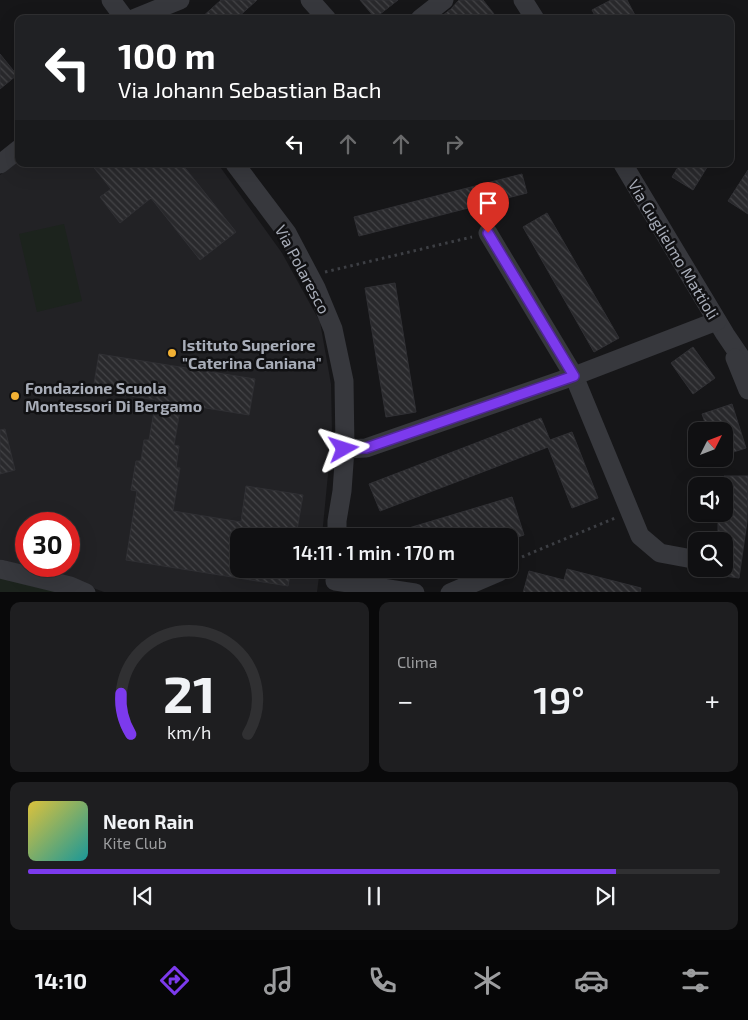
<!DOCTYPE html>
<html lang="it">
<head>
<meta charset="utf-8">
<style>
	:root { --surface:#101012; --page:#1e1e20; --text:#f1f3f6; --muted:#9c9d9f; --line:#303032; --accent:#7c3aed }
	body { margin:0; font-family:"Exo 2",sans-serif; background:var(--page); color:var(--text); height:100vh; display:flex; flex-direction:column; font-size:19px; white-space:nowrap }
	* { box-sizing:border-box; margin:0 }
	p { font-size:16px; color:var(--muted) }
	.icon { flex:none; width:28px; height:28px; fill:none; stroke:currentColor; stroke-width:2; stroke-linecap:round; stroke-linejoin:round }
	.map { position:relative; height:592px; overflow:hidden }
	.drawer { display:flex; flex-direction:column; gap:10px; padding:10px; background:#09090a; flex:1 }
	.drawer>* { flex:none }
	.hud { position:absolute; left:15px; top:15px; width:719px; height:152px; border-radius:10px; box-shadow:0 5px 20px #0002,0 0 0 1px var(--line); background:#202124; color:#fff; overflow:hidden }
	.needle { width:32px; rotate:48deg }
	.tools { position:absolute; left:688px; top:422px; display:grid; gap:10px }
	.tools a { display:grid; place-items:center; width:45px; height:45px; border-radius:10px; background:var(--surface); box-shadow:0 5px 20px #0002,0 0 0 1px var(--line); font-size:25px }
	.speed { position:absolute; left:15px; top:512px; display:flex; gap:10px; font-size:25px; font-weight:700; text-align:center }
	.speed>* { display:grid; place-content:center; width:65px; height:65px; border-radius:50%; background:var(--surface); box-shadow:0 5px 20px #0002,0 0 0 1px var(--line); line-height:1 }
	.speed .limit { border:8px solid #d22; background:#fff; color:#111 }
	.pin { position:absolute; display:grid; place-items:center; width:42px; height:42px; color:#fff; margin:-51px -21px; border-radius:50% 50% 50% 0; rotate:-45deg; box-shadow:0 0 5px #0007 }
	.pin .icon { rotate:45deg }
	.me { position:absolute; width:55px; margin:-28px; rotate:84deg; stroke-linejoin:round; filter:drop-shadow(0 0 4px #0008) }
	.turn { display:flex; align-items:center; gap:18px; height:105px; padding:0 20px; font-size:22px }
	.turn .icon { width:65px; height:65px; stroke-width:2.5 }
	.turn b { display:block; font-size:35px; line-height:42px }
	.lanes { display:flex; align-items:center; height:48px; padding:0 20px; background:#0003; justify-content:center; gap:25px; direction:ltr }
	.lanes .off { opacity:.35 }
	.big { font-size:38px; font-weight:600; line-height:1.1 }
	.drawer .tile { flex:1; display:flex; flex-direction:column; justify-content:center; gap:8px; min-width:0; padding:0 18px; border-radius:10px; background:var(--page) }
	.drawer .dial { align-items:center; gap:0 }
	.dial svg { height:130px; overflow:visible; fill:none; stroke:var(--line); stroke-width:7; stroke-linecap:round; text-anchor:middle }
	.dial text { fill:var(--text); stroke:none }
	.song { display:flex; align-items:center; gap:15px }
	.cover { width:60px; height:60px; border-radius:8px; background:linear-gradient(135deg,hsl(50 70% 55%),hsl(180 70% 35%)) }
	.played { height:5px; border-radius:2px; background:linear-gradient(90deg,var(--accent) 85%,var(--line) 85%) }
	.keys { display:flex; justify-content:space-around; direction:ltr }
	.heat { display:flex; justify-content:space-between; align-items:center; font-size:28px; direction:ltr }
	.drawer .tiles { flex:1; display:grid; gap:10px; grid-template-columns:1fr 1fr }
	.tile:last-child { grid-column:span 2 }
	.trip { position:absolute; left:230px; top:528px; width:288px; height:50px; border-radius:10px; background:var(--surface); box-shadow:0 5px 20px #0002,0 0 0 1px var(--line); font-weight:600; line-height:50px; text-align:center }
	.tab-bar { display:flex; height:80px; justify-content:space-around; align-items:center; background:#060607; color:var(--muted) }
	.tab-bar .icon { width:35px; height:35px }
	.tab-bar .current { color:var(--accent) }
	.tab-bar b { font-size:22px; color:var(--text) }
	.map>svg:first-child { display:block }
	.built { fill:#222225; fill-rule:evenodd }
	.green { fill:#1c231d }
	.building { fill:url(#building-back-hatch); stroke:#303034 }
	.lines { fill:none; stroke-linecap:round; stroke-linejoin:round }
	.path { stroke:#3d3f44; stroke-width:3; stroke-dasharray:2.5 4; stroke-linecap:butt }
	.street { stroke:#37383d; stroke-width:19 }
	.route-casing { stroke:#51269a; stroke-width:12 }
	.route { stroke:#7c3aed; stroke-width:9 }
	.poi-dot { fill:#f2b134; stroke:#111113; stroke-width:2 }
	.labels { text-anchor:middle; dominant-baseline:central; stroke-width:5; stroke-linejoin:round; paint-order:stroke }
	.street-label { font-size:16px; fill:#a8adb8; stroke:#111113 }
	.poi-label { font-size:16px; font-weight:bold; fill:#a8adb8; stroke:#111113; text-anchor:start }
</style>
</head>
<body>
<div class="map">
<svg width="748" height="593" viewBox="0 0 748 593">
	<defs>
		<pattern id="building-back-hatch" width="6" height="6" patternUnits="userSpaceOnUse" patternTransform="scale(1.25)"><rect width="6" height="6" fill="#29292c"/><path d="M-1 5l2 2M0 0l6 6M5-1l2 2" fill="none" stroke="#454548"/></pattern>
	</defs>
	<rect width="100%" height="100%" fill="#161618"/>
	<!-- built -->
	<path class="built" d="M19 160V164H218L282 253 320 322 331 384 332 433 322 536H239V569H320L317 592H104L71 580 0 559V175ZM26 524H69V566H26Z"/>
	<!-- green -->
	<g class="green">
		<polygon points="64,224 82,301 37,312 19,234"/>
		<polygon points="0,576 61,592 0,592"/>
	</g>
	<!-- building -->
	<g class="building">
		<polygon points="221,0 257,0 236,19 200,19"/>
		<polygon points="360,0 398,0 375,18"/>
		<polygon points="459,0 483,0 498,19 438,19 451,9"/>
		<polygon points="611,0 627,0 637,19 597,19 592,10"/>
		<polygon points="0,54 17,75 0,89"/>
		<polygon points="91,164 182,164 236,232 200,260 151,198 120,223 100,197 111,189"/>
		<polygon points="680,164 709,164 693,190 672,177"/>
		<polygon points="748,170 748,214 728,201"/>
		<polygon points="522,174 527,193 359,236 354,217"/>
		<polygon points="547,213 619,338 594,352 523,227"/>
		<polygon points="395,283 416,412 386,417 365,288"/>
		<polygon points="693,347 715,378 693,394 671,363"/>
		<polygon points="99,354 255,379 249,415 181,404 174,445 179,446 176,468 180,468 173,511 241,522 246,486 303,495 296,536 239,536 239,569 291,569 288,586 126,560 137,491 131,490 136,461 141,461 144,440 149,440 156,400 93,390"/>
		<polygon points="732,404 746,448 724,455 724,431 708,431 702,414"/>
		<polygon points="541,418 550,440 572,432 598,498 572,508 548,447 380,511 369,484"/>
		<polygon points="5,429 15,470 0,474 0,430"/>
		<polygon points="724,476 748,476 747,522 739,578 724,576 724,541 718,541 718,514 724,514"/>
		<polygon points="512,497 524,535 509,540 509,536 392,536 392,533"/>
		<polygon points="567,569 641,588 640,593 523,593 529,571 564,580"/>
	</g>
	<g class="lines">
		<!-- path -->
		<g class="path">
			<polyline points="325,272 472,237"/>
			<polyline points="510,562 615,518"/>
		</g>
		<!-- street -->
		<g class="street">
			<polyline points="111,0 125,19"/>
			<polyline points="310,0 327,19"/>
			<polyline points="523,0 535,19"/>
			<polyline points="133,19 180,0"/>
			<polyline points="420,19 444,0"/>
			<polyline points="0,164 19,149"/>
			<polyline points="235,164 287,233 316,288 333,329 344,381 345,449 342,491 337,521 337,536"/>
			<polyline points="623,164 725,334 748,368"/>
			<polyline points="488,233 574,376 640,536 660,553 687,558"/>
			<polyline points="735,358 748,390"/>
			<polyline points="345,449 366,448 574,376 717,321"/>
			<polyline points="0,569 70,586 86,593"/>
			<polyline points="335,581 415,593"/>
			<polyline points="450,593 499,572"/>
		</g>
	</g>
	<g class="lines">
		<defs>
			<polyline id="route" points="344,449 366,448 574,376 488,233"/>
		</defs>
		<!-- route casing -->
		<use href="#route" class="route-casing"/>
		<!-- route -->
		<use href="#route" class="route"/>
	</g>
	<!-- markers -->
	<g class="poi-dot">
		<circle cx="172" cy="353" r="5"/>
		<circle cx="15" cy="396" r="5"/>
	</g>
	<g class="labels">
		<!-- street labels -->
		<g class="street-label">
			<text transform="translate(674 249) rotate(59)">Via Guglielmo Mattioli</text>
			<text transform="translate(303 269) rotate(62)">Via Polaresco</text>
		</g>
		<!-- poi labels -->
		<g class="poi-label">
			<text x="182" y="344">Istituto Superiore<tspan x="182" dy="18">"Caterina Caniana"</tspan></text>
			<text x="25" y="387">Fondazione Scuola<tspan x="25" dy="18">Montessori Di Bergamo</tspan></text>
		</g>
	</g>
</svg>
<div class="tools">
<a><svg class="needle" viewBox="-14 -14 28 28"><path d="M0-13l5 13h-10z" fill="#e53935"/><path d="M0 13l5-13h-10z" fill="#9c9d9f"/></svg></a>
<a><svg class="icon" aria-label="sound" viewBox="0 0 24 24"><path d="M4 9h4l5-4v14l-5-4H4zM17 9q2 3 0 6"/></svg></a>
<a><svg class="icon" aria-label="search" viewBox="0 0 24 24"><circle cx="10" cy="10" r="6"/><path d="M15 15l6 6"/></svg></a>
</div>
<div class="speed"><div class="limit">30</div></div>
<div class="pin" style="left:488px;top:233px;background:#d93025"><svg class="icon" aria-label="arrive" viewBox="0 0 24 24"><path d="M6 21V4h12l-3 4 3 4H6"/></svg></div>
<svg class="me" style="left:344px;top:449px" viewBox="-20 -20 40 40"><path d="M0-17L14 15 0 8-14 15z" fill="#7c3aed" stroke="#fff" stroke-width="4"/></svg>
<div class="trip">14:11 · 1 min · 170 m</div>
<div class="hud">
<div class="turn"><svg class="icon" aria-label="left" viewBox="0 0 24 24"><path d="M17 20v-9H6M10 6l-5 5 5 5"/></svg><div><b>100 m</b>Via Johann Sebastian Bach</div></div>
<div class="lanes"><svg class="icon" aria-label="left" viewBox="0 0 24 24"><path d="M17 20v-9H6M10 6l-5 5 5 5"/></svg><svg class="icon off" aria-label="ahead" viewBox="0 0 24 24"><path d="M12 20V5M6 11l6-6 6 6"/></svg><svg class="icon off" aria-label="ahead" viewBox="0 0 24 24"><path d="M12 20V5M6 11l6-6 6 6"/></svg><svg class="icon off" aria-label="right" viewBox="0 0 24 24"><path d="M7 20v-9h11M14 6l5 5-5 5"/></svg></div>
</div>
</div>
<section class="drawer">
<div class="tiles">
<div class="tile dial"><svg viewBox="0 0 100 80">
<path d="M14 69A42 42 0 1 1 86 69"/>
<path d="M14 69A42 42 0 0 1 8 44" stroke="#7c3aed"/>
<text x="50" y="56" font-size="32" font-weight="700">21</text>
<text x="50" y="72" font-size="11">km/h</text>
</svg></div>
<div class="tile"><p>Clima</p>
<div class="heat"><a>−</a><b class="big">19°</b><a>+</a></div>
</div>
<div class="tile">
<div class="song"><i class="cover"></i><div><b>Neon Rain</b><p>Kite Club</p></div></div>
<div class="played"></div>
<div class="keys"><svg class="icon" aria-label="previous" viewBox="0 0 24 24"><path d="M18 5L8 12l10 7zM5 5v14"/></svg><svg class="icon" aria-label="pause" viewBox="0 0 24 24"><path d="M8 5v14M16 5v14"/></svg><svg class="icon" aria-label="next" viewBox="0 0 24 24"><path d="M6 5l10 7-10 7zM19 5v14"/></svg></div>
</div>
</div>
</section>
<nav class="tab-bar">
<b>14:10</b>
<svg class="icon current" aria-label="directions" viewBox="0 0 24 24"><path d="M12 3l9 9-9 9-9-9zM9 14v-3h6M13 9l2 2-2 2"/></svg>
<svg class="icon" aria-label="music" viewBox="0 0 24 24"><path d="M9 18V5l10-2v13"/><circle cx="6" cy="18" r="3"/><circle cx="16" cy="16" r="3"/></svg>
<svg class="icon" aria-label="phone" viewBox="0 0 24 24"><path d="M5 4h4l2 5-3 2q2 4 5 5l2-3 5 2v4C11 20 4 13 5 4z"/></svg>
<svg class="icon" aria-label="climate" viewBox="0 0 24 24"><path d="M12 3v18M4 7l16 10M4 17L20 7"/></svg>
<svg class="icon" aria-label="car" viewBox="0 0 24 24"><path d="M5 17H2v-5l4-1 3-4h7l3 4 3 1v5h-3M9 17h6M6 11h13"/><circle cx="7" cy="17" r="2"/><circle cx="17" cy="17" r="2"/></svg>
<svg class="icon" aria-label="filters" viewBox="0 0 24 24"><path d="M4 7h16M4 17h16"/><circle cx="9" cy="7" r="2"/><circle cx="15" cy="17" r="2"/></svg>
</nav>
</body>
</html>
